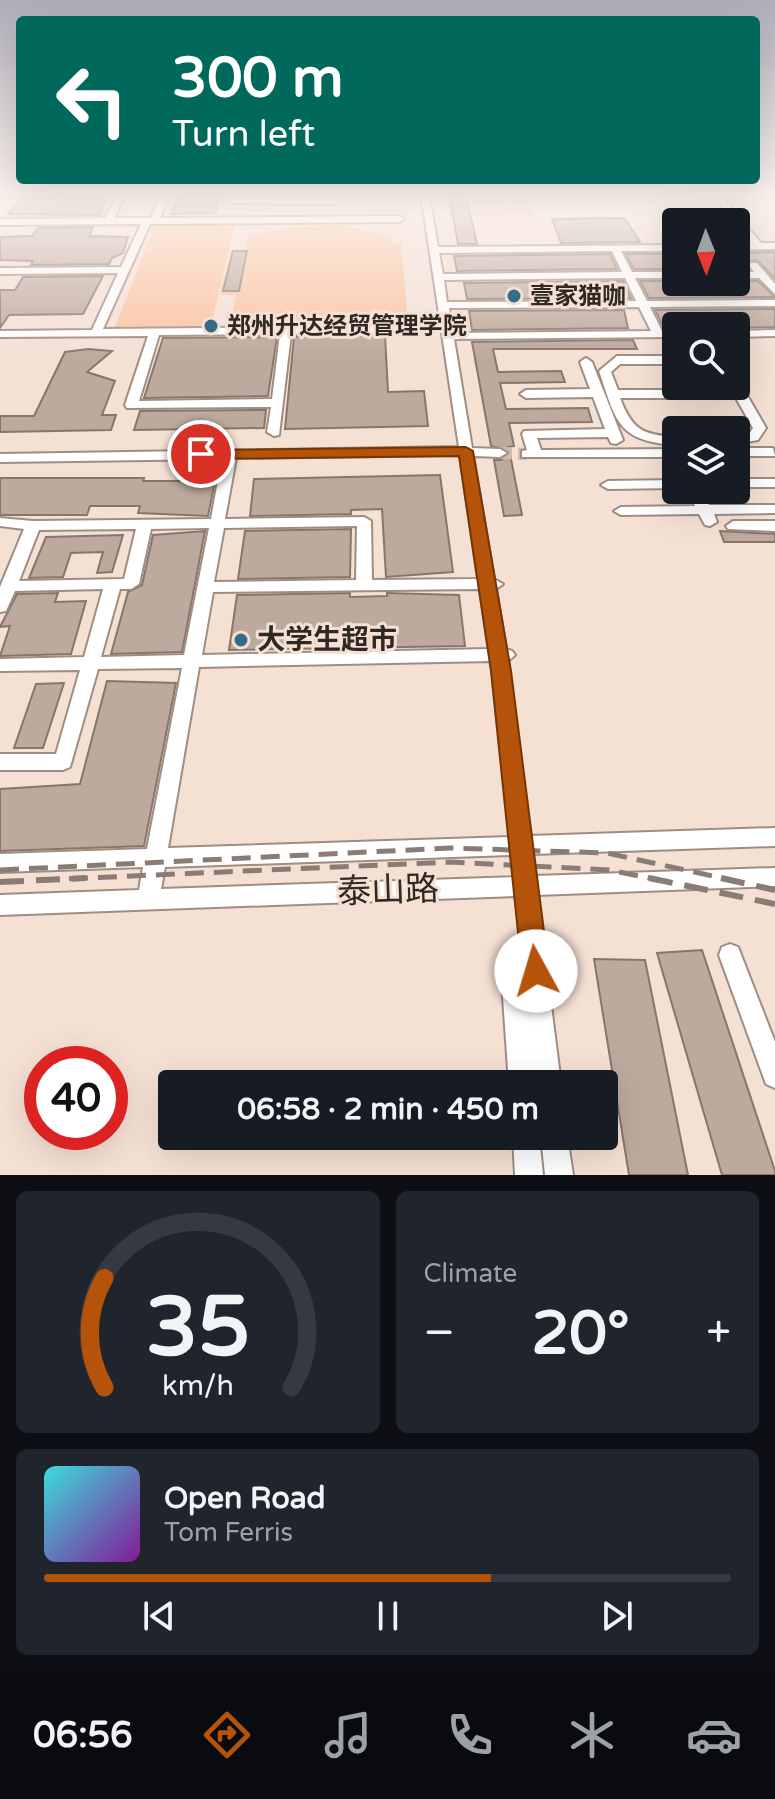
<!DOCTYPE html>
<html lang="en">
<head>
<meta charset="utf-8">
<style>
	:root { --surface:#171b24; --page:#20242c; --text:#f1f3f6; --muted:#9ea1a6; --line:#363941; --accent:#b45309 }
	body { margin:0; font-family:"Varela Round","Noto Sans SC",sans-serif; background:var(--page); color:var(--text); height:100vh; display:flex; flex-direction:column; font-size:30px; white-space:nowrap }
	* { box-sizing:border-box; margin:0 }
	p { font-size:26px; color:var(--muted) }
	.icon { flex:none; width:44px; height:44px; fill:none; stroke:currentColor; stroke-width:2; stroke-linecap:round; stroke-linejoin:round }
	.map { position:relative; height:1175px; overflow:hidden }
	.drawer { display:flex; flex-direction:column; gap:16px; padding:16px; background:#0d0f14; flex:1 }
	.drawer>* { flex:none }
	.hud { position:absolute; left:16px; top:16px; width:744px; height:168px; border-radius:8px; box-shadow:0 8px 32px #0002; background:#00695c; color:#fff; overflow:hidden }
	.needle { width:52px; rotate:179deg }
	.buttons { position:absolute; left:662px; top:208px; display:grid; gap:16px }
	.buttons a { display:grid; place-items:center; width:88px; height:88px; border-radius:8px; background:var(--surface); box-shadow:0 8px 32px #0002; font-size:40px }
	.speed { position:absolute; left:24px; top:1046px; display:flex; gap:16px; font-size:40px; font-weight:700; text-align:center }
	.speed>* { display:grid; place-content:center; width:104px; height:104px; border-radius:50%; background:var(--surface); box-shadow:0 8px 32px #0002; line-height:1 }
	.speed .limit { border:12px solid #d22; background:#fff; color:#111 }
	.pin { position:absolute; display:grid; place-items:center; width:68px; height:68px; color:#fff; margin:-34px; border:4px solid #fff; border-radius:50%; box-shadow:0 2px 8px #0007 }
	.me { position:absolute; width:88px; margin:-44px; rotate:354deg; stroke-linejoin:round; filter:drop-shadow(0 0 6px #0008) }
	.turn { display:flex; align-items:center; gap:28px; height:168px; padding:0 24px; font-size:36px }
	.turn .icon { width:104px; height:104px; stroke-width:2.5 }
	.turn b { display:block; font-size:56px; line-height:68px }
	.big { font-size:60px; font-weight:700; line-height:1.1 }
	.drawer .card { flex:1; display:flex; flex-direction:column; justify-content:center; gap:12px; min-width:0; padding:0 28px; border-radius:12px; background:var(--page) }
	.drawer .dial { align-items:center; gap:0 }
	.dial svg { height:208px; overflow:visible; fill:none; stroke:var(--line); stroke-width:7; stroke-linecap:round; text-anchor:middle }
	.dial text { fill:var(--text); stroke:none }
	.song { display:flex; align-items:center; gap:24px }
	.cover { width:96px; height:96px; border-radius:12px; background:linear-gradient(135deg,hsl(180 70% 55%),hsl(290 70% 35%)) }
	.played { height:8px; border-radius:4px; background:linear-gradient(90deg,var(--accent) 65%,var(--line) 65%) }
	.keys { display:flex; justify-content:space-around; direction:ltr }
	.heat { display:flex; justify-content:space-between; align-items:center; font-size:44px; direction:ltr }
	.drawer .tiles { flex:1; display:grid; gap:16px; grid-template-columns:1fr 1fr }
	.card:last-child { grid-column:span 2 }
	.trip { position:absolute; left:158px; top:1070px; width:460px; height:80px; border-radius:8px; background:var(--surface); box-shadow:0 8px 32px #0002; font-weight:700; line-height:80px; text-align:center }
	.menu { display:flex; height:128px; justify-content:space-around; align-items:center; background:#090b0e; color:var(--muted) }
	.menu .icon { width:56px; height:56px }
	.menu .on { color:var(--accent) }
	.menu b { font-size:36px; color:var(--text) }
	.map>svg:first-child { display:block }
	.green { fill:#fcc3a1 }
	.building { fill:#bda99d; stroke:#88766b; stroke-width:2 }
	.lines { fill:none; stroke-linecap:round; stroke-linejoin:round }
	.minor-tunnel { stroke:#cdbbb1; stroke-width:12; stroke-dasharray:12 6; stroke-linecap:butt }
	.minor-casing { stroke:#a08d82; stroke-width:4 }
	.minor { fill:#fff; fill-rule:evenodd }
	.rail-far1 { stroke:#8a7c74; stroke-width:5; stroke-dasharray:19 10; stroke-linecap:butt }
	.rail { stroke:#8a7c74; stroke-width:6; stroke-dasharray:24 12; stroke-linecap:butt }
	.route { fill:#b45309; stroke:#753606; stroke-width:2 }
	.poi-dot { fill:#366c88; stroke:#f5e0d4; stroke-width:3 }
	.labels { text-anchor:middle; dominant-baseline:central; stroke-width:6; stroke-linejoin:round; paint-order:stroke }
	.far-poi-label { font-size:24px; font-weight:bold; fill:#2f2823; stroke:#f5e0d4; text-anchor:start }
	.poi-label { font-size:28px; font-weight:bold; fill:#2f2823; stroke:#f5e0d4; text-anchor:start }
	.near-street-label { font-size:34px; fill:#2f2823; stroke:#f5e0d4 }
</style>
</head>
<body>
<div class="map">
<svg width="775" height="1175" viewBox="0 0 775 1175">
	<rect width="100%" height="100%" fill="#f5e0d4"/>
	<!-- green -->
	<g class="green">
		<polygon points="469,194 526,194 534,215 474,216"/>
		<polygon points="155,225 235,225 211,326 115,327"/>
		<polygon points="339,225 391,236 392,243 401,243 407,311 363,321 310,326 274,323 233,313 236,295 220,295 231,250 246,250 249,235 298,226"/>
	</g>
	<!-- building -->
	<g class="building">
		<polygon points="26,194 66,194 66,199 107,198 100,215 8,214"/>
		<polygon points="179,194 221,194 215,213 171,214"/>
		<polygon points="449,194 466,194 477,244 458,244"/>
		<polygon points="619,218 625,219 640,242 561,243 552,219"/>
		<polygon points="93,227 89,236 128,237 123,253 112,258 109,264 31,265 33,261 0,260 0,237 32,236 38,228"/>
		<polygon points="233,251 247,251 239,291 223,291"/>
		<polygon points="775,252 775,279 757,260 747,263 748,269 736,269 736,253"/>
		<polygon points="610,254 617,269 457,271 454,256"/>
		<polygon points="626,254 676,254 676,269 634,269"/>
		<polygon points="103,276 83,314 9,315 0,328 0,290 15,290 23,277"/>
		<polygon points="623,281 631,298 467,299 464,283"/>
		<polygon points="640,281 758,281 775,297 649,298"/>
		<polygon points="775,309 775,327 736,328 664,328 655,310"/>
		<polygon points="624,310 628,328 472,330 469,311"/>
		<polygon points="385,335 388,392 424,391 428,426 285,429 294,337"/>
		<polygon points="277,337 268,396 144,398 163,338"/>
		<polygon points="633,340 637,349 493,349 498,372 561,371 565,382 500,383 506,409 588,408 592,422 509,423 514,446 508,447 509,451 491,446 472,342"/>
		<polygon points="88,349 112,351 87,372 115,381 102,415 116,415 111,430 0,432 0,416 34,416 65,352"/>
		<polygon points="266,410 264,428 134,430 140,411"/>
		<polygon points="510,454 522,515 504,516 494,460 501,460"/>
		<polygon points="440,475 453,572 386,577 382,509 351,510 351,514 250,516 254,479"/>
		<polygon points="0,478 144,478 143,481 215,481 208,516 138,513 140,506 90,506 87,515 0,515"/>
		<polygon points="351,529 350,577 238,579 245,531"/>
		<polygon points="205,531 182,652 111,654 128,592 142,585 153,535"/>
		<polygon points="720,531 775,534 775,542 724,542"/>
		<polygon points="123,535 112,572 97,573 103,552 71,553 63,577 29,578 46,537"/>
		<polygon points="58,593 55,602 86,601 71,654 0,656 10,626 0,627 17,594"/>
		<polygon points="350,593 350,597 387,596 387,593 459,595 465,646 229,650 237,595"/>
		<polygon points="107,681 176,683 144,846 0,851 0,789 80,784"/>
		<polygon points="64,683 43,748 14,748 36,684"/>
		<polygon points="702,950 775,1171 775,1175 722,1175 657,953"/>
		<polygon points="594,959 645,960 688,1175 629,1175"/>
	</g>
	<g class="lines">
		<!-- minor-tunnel -->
		<polyline class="minor-tunnel" points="500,453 527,454"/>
		<defs>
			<g id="minor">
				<path d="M118 194H126L114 218H151L161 194H169L160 218 399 216 404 219 399 222 150 224 103 329 404 326 410 329 404 332 291 334 279 435 274 436 267 432 271 407 127 408 125 405 148 336 0 337V331L92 330 118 273 0 274V268L121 267 141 224 0 225V219L105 218ZM280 334 272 399 139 401 159 335Z"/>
				<path d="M421 194H429L438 247 676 245V251H621L632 272H676V278H635L647 301 775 300V306L650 307 662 331H676V337L454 339 472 448 500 449 507 453 500 457 473 456 494 579 503 584 496 589 506 649 512 651 515 655 508 661 530 836 775 828V846L532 854 535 876 775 868V886L537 895 561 1084H535L532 1051 535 1084H509L501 968 505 960 513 957 521 960 523 964 516 896 0 915V895L139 890 143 867 0 872V854L147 849 182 668 98 669 70 767 63 770H0V754H56L80 670 0 671V659L84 657 103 589 15 591 6 611 0 612V587L24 529 0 526V518L33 521 211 519 222 459 0 462V454L459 447ZM612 251 622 272 443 274 439 253ZM625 278 636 301 447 302 444 280ZM639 307 651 331 453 333 449 308ZM460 455 478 579 372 580 371 521 364 517 225 519 236 458ZM357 526 356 580 214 582 224 528ZM209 528 184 655 101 657 120 589H131L139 584 151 529ZM136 529 124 579 19 581 39 530ZM480 589 489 649 202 655 213 592ZM491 661 510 837 168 848 199 667ZM511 855 514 877 161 889 165 867Z"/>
				<polygon points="712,194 720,194 761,243 775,243 775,249 736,250 736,244 751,244"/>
				<polygon points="233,198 333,198 337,201 333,204 230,203 230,199"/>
				<polygon points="751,263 757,263 775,284 775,294 759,278 736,278 736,272 754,272 749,265"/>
				<polygon points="775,330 775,336 736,337 736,331"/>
				<path d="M617 356H676V364H620L611 372 618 390H732L730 386H736V382L740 383 766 428 758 440 736 444V436L749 434 753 428 736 398H620C632 430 643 435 676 437V445C617 441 616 421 599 371Z"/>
				<polygon points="586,358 592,362 623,440 616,444 611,443 608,437 537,438 541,450 676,449 676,457 522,457 522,451 527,450 522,434 524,431 605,429 593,397 526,398 520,394 526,390 590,389 580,362"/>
				<polygon points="736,448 773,448 775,456 736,456"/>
				<rect x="736" y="479" width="39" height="8"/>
				<polygon points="676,480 676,488 608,489 601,485 608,481"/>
				<polygon points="688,490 702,490 709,505 775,505 775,513 714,514 717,522 710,526 705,525 699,514 621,515 614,511 621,507 695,506"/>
				<polygon points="733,521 775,521 775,531 728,529 726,526"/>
				<polygon points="730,944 738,947 775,1042 775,1088 766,1084 719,955 722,947"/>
				<polygon points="513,1136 539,1136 543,1175 515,1175"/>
				<polygon points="541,1136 567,1136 573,1175 545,1175"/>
			</g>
		</defs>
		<!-- minor casing -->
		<use href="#minor" class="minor-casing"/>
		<!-- minor -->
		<use href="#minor" class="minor"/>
		<!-- rail-far1 -->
		<g class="rail-far1">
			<polyline points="0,870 450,848 607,853 731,880"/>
			<polyline points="40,880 451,862 609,870 659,880"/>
		</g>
		<!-- rail -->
		<g class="rail">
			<polyline points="649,878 775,904"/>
			<polyline points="721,878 775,890"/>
			<polyline points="0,882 86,878"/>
		</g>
	</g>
	<!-- sky -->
	<linearGradient id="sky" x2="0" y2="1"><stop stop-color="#afaeb8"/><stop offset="0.54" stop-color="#faf1ec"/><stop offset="1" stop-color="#faf1ec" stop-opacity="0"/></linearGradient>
	<rect width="775" height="358" fill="url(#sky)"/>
	<!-- route -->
	<polygon class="route" points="466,447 473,451 511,671 549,971 545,980 536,984 526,980 522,971 491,671 459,456 201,459 194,454 201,450"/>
	<!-- markers -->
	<g class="poi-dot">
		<circle cx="514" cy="296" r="8"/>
		<circle cx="211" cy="326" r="8"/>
		<circle cx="241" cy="640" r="8"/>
	</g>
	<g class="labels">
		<!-- far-poi labels -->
		<g class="far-poi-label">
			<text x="530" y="296">壹家猫咖</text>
			<text x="227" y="326">郑州升达经贸管理学院</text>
		</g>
		<!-- poi labels -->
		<g class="poi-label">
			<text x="257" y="640">大学生超市</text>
		</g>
		<!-- near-street labels -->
		<g class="near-street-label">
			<text transform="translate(388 891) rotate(-2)">泰山路</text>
		</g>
	</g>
</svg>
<div class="buttons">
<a><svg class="needle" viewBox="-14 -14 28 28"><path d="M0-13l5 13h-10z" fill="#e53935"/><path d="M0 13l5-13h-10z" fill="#9ea1a6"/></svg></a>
<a><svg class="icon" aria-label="search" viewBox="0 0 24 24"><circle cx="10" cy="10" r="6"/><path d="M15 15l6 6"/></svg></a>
<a><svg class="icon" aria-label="layers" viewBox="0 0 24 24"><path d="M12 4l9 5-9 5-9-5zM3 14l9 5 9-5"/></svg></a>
</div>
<div class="speed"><div class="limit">40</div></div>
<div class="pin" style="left:201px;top:454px;background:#d93025"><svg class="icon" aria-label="arrive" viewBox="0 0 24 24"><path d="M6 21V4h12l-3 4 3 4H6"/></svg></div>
<svg class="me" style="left:536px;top:971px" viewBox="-20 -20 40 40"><circle r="19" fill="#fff"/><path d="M0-13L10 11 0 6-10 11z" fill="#b45309"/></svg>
<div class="trip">06:58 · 2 min · 450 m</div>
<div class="hud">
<div class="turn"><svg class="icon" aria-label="left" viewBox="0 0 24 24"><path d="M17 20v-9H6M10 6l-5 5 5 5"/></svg><div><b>300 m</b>Turn left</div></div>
</div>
</div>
<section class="drawer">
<div class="tiles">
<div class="card dial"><svg viewBox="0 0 100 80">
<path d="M14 69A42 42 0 1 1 86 69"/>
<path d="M14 69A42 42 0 0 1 14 27" stroke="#b45309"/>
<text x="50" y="56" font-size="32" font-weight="700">35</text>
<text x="50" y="72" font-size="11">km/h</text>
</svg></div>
<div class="card"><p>Climate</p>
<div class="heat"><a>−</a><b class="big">20°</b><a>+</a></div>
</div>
<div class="card">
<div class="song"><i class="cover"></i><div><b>Open Road</b><p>Tom Ferris</p></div></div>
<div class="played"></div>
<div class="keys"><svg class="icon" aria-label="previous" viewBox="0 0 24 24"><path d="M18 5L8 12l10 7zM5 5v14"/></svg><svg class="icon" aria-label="pause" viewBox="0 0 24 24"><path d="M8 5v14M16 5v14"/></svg><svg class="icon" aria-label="next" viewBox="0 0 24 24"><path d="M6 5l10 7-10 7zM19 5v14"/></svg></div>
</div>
</div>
</section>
<nav class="menu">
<b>06:56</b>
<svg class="icon on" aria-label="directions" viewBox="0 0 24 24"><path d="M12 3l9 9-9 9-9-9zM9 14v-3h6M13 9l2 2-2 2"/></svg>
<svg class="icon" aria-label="music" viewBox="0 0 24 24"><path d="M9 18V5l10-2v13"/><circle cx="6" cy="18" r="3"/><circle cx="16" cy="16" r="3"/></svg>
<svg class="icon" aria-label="phone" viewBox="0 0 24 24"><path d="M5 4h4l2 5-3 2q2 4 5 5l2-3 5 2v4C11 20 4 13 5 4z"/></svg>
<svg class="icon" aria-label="climate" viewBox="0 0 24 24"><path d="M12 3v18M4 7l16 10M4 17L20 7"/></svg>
<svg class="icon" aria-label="car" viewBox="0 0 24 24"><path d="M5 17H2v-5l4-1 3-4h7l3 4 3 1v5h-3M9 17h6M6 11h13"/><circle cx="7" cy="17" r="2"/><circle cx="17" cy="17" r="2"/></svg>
</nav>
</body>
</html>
